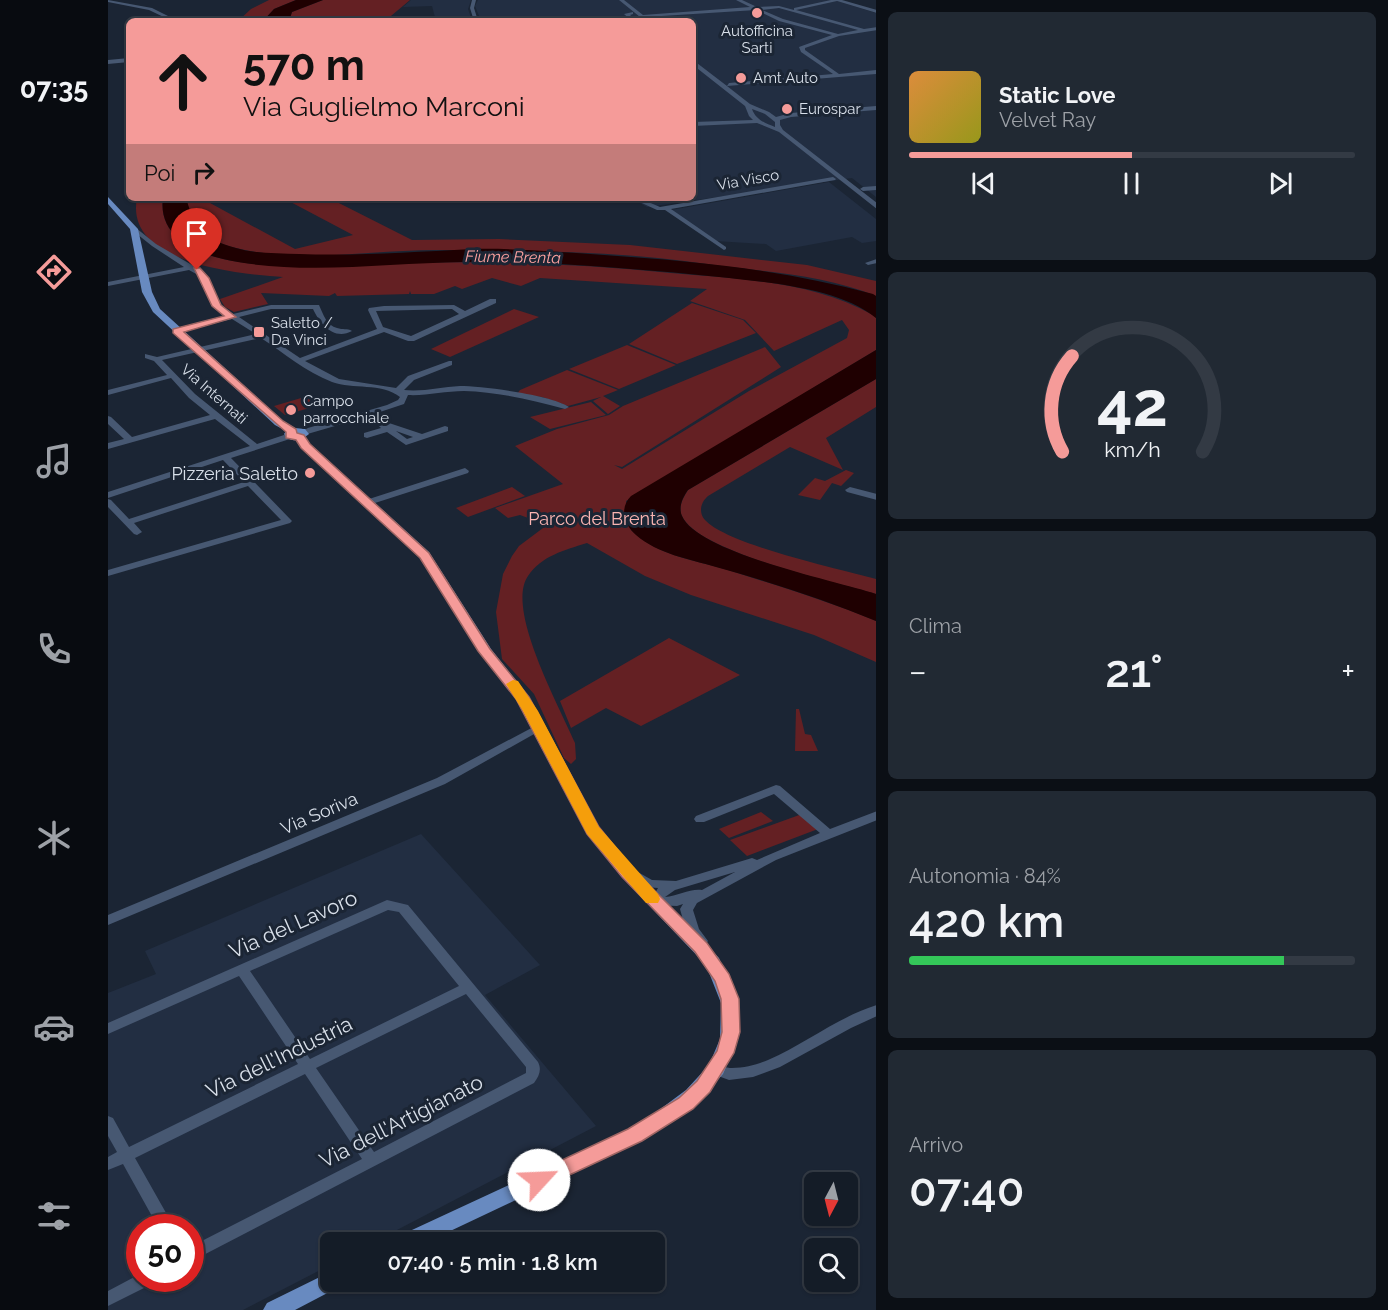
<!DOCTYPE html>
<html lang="it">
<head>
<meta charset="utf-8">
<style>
	:root { --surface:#141c27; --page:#212933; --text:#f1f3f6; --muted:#9da1a7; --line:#333a44; --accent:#f59b99 }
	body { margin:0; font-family:Raleway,sans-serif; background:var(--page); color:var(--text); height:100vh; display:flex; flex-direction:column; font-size:22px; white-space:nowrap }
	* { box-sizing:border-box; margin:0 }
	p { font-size:20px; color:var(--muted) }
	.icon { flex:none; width:33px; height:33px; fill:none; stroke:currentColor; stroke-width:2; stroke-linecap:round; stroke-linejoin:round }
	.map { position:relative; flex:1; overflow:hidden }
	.side { display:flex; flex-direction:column; gap:12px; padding:12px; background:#0b0f15; width:512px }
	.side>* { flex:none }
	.hud { position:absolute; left:18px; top:18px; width:570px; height:183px; border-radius:9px; box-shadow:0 2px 4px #0004,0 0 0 2px var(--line); background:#f59b99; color:#111; overflow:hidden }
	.needle { width:39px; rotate:187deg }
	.buttons { position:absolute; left:696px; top:1172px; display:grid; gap:12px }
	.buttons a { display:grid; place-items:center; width:54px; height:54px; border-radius:9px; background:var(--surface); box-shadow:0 2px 4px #0004,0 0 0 2px var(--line); font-size:30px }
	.speed { position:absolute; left:18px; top:1214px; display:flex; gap:12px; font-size:30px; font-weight:700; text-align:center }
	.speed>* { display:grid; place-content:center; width:78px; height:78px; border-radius:50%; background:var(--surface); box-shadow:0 2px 4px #0004,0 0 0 2px var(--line); line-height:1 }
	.speed .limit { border:9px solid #d22; background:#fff; color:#111 }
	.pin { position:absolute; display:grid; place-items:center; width:51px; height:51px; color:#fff; margin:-62px -26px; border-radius:50% 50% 50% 0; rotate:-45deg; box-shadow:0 0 6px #0007 }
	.pin .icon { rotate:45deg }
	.me { position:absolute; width:66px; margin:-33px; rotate:65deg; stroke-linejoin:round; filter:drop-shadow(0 0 4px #0008) }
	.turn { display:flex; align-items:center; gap:21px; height:126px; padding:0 18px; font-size:27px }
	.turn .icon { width:78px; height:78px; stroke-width:2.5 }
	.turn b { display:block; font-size:42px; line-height:51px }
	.then { display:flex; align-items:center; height:57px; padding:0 18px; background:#0003; gap:12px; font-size:22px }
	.big { font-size:45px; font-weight:600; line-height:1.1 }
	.side .tile { flex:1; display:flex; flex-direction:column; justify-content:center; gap:9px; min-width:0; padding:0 21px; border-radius:9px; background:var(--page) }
	.side .dial { align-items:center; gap:0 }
	.dial svg { height:156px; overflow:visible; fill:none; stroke:var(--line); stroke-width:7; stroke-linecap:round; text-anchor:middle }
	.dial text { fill:var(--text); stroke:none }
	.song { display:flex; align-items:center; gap:18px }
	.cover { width:72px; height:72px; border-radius:9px; background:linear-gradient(135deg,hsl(30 70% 55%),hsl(60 70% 35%)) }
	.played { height:6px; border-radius:3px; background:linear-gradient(90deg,var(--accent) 50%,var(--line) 50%) }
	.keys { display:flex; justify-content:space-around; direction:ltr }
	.heat { display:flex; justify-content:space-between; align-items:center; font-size:33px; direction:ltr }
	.charge { height:9px; border-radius:4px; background:linear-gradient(90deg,#34c759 84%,var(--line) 0) }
	.trip { position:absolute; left:212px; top:1232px; width:345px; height:60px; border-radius:9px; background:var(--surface); box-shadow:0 2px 4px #0004,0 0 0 2px var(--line); font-weight:600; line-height:60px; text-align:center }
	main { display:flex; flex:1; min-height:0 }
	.tab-bar { display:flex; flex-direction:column; width:108px; justify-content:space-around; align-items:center; background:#080b10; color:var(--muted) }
	.tab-bar .icon { width:42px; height:42px }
	.tab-bar .selected { color:var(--accent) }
	.tab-bar b { font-size:27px; color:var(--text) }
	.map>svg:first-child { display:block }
	.built { fill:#222e42; fill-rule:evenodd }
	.green { fill:#642023 }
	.water { fill:#1f0001 }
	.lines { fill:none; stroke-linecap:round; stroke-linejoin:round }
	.minor { fill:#475872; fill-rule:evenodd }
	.major { fill:#688ac0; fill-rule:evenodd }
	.route { fill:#f59b99; stroke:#9f6563; stroke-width:1.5 }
	.slow { fill:#f59e0b }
	.poi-dot { fill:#f59b99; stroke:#1b2534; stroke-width:2 }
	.labels { text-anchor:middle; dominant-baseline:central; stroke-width:6; stroke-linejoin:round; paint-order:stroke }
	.far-poi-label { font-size:15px; fill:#d8dfe9; stroke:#1b2534; text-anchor:start }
	.far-street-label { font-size:15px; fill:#d8dfe9; stroke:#1b2534 }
	.far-water-label { font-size:16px; font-style:italic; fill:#fea2a0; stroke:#1b2534 }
	.poi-label { font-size:18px; fill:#d8dfe9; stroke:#1b2534; text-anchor:end }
	.park-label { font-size:18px; fill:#fab4b1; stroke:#1b2534 }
	.street-label { font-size:18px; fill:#d8dfe9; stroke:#1b2534 }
	.near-street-label { font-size:21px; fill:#d8dfe9; stroke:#1b2534 }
</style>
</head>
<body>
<main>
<nav class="tab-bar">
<b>07:35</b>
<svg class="icon selected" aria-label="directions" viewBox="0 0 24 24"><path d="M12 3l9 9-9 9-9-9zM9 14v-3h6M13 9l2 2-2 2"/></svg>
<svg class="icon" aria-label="music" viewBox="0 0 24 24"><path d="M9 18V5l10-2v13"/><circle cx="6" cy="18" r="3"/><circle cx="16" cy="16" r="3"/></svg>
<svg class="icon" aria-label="phone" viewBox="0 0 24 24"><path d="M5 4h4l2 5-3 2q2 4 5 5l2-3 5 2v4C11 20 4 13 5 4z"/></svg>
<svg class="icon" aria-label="climate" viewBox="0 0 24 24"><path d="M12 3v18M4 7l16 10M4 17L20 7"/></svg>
<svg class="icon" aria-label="car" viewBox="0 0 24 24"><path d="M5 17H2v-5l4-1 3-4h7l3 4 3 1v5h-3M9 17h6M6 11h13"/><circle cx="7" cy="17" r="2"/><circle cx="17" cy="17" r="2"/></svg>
<svg class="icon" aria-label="filters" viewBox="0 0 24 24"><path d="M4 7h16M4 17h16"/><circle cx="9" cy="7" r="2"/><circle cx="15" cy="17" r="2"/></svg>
</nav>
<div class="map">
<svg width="769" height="1310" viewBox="0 0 769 1310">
	<rect width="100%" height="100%" fill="#1b2534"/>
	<!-- built -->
	<g class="built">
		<polygon points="303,0 363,0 360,9 364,21 328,21 324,6 295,7"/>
		<polygon points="370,0 726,0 768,13 768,197 744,178 539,207 523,198 585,198 585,21 373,21 367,6"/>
		<polygon points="721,182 768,219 768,241 754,243 744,237 668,251 658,244 607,241 563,210"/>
		<path d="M313 834 432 965 377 995 488 1126 266 1242H222V1265L135 1310H0V993L48 974 37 951ZM32 1227H82V1278H32Z"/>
	</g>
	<!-- green -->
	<g class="green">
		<polygon points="161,0 188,0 166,9 155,21 130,21 143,9"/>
		<polygon points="215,0 302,0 277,21 181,21 184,12"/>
		<path d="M29 198H55C50 234 84 252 115 259 170 271 227 265 282 263 376 261 469 263 563 273 632 279 703 281 765 315L768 318V350L518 501 523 530C549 556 587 560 620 570 670 586 720 601 768 621V662L706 635 583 595 537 576 479 543C457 550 433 556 420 576 397 609 452 707 467 743L468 759 463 764 456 758 426 694 394 659 388 612 395 574 404 556 411 546 439 525 412 515 400 518 387 508 455 484 407 446 449 429 501 415 515 406 657 347 673 367 514 467 506 465 514 469 641 391 739 338 741 330 734 320 666 351 637 320 582 301 599 289 432 278 413 286 384 278 354 289 347 286 326 294H303L302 291 301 294 229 296 227 293 221 296 153 293 160 304 126 312 117 307 112 299 175 277C131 274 16 264 29 198Z"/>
		<path d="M78 198H85L86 203V198H121L102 203 187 249 245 235 175 198H221L304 240 391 239 522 245 699 265 768 281V296C714 274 656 272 599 264 510 251 418 250 327 250 262 250 193 264 128 248 96 240 85 228 78 198Z"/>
		<polygon points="584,303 635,320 648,333 569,364 521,344"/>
		<polygon points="406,309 431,317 342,357 323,349"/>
		<polygon points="519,345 568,365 511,389 461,369"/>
		<polygon points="459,370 510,390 495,396 512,406 500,414 485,401 493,397 460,406 434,397 409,394 412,390"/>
		<path d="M768 379V407L718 438 735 470 682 447 600 496C593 502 590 512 597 520 620 545 732 569 768 579V594C729 583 590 552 574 516 570 507 575 498 580 490Z"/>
		<polygon points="200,396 212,405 177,415 166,406"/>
		<polygon points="483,402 498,415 442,429 422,417"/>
		<polygon points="738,470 746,473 733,486 724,483 712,500 690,495 707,478 717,481"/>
		<polygon points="404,487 417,496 360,517 348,508"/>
		<polygon points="561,638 632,675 533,726 498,708 463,728 452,701"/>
		<polygon points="688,709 691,709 697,734 703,735 710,751 687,751"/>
		<polygon points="653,812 665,821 621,838 611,829"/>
		<polygon points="694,814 710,829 639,856 622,840"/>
	</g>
	<!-- water -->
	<g class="water">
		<polygon points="188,0 215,0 184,12 181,21 155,21 166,9"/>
		<path d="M55 198H78C87 229 95 239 128 248 148 254 171 253 191 254 249 256 306 252 364 249 407 248 452 252 496 255 587 261 677 270 765 294L768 296V318C733 289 665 283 621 278 532 269 444 261 354 262 279 263 189 276 115 259 84 252 50 234 55 198Z"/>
		<path d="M768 350V379L580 490C575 497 570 507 574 516 590 553 729 581 768 594V621C717 600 662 582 608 567 581 559 550 554 528 535 516 525 511 508 523 496Z"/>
	</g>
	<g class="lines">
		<!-- minor -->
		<g class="minor">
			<polygon points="0,0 44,8 70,21 64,21 41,10 0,2"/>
			<polygon points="364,0 368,0 366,8 370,21 366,21 362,8"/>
			<path d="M511 0H516L535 15 642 7 628 0H634L649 7 671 6 686 10V8L723 0H734L769 10V13L729 1 688 10 756 29 769 27V30L731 36 697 48V50L731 74 769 70V74L619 86 642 104 661 112 668 117 683 113 769 106V110L683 117 672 120V125L675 130 769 203V209L671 132 649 123 585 126V122L645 120 641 116 637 106 585 65V60L619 86 621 83 725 74 693 52 691 47 724 35 671 21 648 10 538 17 541 20 537 21ZM671 8 750 30 730 34 675 19 654 10ZM644 109 657 114 667 122V127C657 123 648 120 644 109Z"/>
			<polygon points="525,12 525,14 522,15 529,21 524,21 516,14"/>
			<polygon points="21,58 21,62 0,64 0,60"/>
			<polygon points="725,177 728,179 727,180 563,209 618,247 618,249 616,250 557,210 549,210 523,198 531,198 552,207"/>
			<polygon points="769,186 769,190 755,191 752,189 755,187"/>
			<path d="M24 228H28L48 244 84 265 87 266 88 268 97 274 112 305 125 314 163 305H211C215 314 219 326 229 328 235 330 239 328 244 331 226 341 212 324 205 309H163L131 317 192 358 269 329 260 310 261 308 276 306 346 305 357 311 382 299H388V303L306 341H300L276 332 197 361 231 379 288 388 300 376 341 361H344V365L306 380 296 390C315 392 333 387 352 386 374 386 444 395 461 407L457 409C424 400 390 392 356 391 337 391 318 396 300 395L296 404 260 416 314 434 337 426 340 427V431L298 445 279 432 259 438 256 437V433L273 428 270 425 251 419 196 435 193 434V430L279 405 290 400 292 397C273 382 245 390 224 382 198 372 176 353 153 338L54 360 87 394 149 444 179 434H185V438L123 458 184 521 182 523 0 576V570L173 520 140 486 26 523 34 532 29 535 26 534 0 507V499L3 500 21 519 136 482 115 460 0 498V492L142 446 107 419 0 449V443L16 439 0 424V416L3 417 24 437 102 415 81 398 63 378 0 395V390L59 375 46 361 37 358V354L49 357 148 334 124 319 66 333V329L118 316 106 308 90 275 81 270 0 286V282L76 267 44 246 24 230ZM344 309 351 314 303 336 275 327 268 311ZM288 431 305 437 299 439Z"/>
			<polygon points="769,259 769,263 760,265 757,263"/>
			<polygon points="357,468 361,471 360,473 267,503 264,504 259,501 261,499"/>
			<polygon points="742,487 769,494 769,500 739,492 737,490"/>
			<polygon points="431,724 437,727 435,729 337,784 0,925 0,915 329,778"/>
			<path d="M668 785 672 786 722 829 769 811V820L668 860 589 903 585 910 591 929 600 941 598 944C580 948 576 922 572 909L575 904 569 906 544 905 542 902 550 888 537 887 522 875 524 872 528 871 544 880 568 881 644 858 649 860 712 833 666 794 596 822H588L586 819 588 816ZM627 872 594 890C583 888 570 896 557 897L567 890Z"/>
			<path d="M279 900 300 905 430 1062C434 1070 431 1076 426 1083L82 1262V1247L254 1159 197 1074 27 1158 66 1227H50L15 1164 0 1170V1157L9 1152 0 1136V1116L5 1118 21 1147 190 1064 131 976 0 1034V1023ZM280 910 291 912 351 986 202 1059 142 971ZM358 994 418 1067V1073L266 1152 208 1068Z"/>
			<path d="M769 1005V1016L743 1028 672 1067 645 1077 621 1080 602 1073 600 1069 602 1065C610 1062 616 1068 624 1068 637 1068 648 1065 660 1060 697 1044 730 1017 769 1005Z"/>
			<polygon points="32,1274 32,1278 48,1278 46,1283 0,1306 0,1291"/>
		</g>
		<!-- major -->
		<g class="major">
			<path d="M0 197 30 229 44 292 52 309 175 421 187 428 197 429 201 434 197 437 202 444 321 552 383 649 421 697 490 827 526 869 611 958 630 1003V1039L615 1074 591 1101 561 1124 526 1144 319 1242H288L291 1236 513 1133 547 1113 578 1090 601 1065 612 1039 613 1003 598 965 514 877 479 834 408 698 370 651 312 557 193 448 188 440C183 441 179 438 176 434L178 431 167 425 45 312 34 292 22 229 0 204Z"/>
			<polygon points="222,1272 222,1281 232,1281 229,1288 187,1310 155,1310 159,1303"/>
		</g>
	</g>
	<!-- route -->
	<polygon class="route" points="86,268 92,268 101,278 113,305 128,317 76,332 175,421 188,429 189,433 196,435 202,444 321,553 382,649 421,697 491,827 525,869 599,943 621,974 631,999 632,1032 626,1053 602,1092 585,1109 534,1141 438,1186 431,1189 424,1186 421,1180 424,1174 520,1129 571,1098 589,1081 609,1051 614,1032 613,999 607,981 587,952 514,877 479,834 408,699 370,651 312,558 193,448 188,440 178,438 178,432 65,333 65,329 116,316 104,306"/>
	<!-- slow -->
	<polygon class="slow" points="405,680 410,681 430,711 491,827 550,894 552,899 550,903 538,903 479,834 415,711 398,684"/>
	<!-- markers -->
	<g class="poi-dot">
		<circle cx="649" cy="13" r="6"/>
		<circle cx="633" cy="78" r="6"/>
		<circle cx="679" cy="109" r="6"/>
		<rect x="145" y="326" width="12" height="12" rx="3"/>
		<circle cx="183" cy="410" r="6"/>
		<circle cx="202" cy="473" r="6"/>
	</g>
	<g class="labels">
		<!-- far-poi labels -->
		<g class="far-poi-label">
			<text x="649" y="31" text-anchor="middle">Autofficina<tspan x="649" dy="17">Sarti</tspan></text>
			<text x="645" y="78">Amt Auto</text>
			<text x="691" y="109">Eurospar</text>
			<text x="163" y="323">Saletto /<tspan x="163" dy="17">Da Vinci</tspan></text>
			<text x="195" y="401">Campo<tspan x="195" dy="17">parrocchiale</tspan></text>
		</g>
		<!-- far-street labels -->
		<g class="far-street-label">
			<text transform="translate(640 180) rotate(-10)">Via Visco</text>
			<text transform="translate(106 394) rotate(41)">Via Internati</text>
		</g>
		<!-- far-water labels -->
		<g class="far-water-label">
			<text transform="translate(405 257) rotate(1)">Fiume Brenta</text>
		</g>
		<!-- poi labels -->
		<g class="poi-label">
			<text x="190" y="473">Pizzeria Saletto</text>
		</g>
		<!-- park labels -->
		<g class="park-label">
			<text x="489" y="518">Parco del Brenta</text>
		</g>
		<!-- street labels -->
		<g class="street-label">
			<text transform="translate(211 813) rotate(-23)">Via Soriva</text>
		</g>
		<!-- near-street labels -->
		<g class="near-street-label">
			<text transform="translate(185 924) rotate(-24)">Via del Lavoro</text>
			<text transform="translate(171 1057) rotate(-26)">Via dell'Industria</text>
			<text transform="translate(293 1121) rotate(-27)">Via dell'Artigianato</text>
		</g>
	</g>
</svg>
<div class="buttons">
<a><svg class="needle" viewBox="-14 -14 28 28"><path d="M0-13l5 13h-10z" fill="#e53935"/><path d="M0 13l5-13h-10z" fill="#9da1a7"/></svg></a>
<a><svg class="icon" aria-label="search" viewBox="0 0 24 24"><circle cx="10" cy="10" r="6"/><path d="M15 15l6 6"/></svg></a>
</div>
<div class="speed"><div class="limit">50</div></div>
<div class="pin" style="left:89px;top:270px;background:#d93025"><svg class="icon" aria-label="arrive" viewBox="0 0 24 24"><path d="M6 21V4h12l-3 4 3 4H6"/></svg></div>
<svg class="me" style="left:431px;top:1180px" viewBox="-20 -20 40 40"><circle r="19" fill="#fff"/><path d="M0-13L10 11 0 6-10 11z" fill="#f59b99"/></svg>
<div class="trip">07:40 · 5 min · 1.8 km</div>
<div class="hud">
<div class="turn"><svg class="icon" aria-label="ahead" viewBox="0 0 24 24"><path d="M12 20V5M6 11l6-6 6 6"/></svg><div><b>570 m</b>Via Guglielmo Marconi</div></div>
<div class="then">Poi<svg class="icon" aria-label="right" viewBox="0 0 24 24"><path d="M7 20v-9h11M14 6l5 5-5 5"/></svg></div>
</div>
</div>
<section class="side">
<div class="tile">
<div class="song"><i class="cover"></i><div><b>Static Love</b><p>Velvet Ray</p></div></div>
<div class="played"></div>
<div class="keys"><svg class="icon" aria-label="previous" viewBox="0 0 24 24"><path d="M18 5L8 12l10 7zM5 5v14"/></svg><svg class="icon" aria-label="pause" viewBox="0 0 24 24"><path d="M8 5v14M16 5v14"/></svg><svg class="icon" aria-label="next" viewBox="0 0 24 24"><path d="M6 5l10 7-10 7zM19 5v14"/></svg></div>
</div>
<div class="tile dial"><svg viewBox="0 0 100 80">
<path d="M14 69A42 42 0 1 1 86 69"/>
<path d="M14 69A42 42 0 0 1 19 20" stroke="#f59b99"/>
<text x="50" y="56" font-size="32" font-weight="700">42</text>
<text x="50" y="72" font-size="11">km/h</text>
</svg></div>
<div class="tile"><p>Clima</p>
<div class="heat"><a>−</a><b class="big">21°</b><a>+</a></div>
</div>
<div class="tile"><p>Autonomia · 84%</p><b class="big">420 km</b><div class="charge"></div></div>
<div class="tile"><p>Arrivo</p><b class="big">07:40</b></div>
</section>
</main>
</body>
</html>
